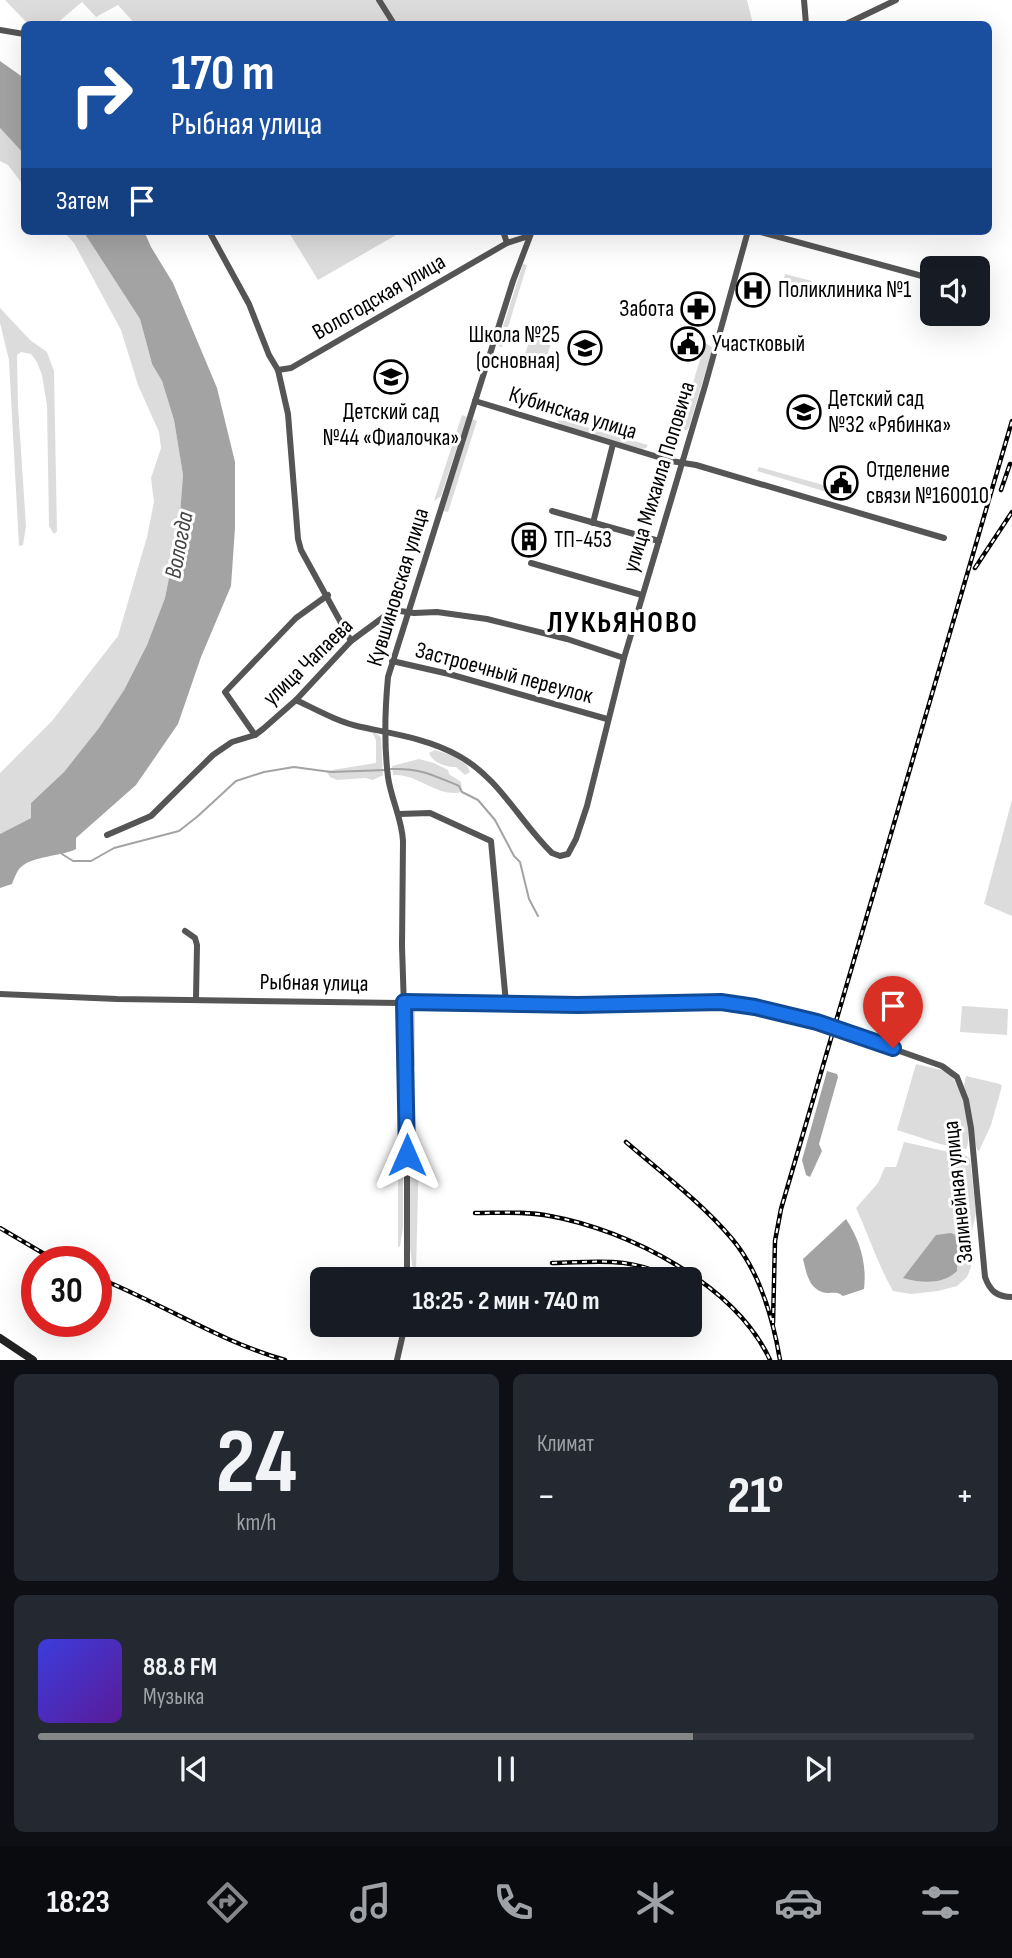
<!DOCTYPE html>
<html lang="ru">
<head>
<meta charset="utf-8">
<style>
	:root { --surface:#171b24; --page:#242831; --text:#f1f3f6; --muted:#9ea1a6; --line:#363941; --accent:#858687 }
	body { margin:0; font-family:"Sofia Sans Condensed",sans-serif; background:var(--page); color:var(--text); height:100vh; display:flex; flex-direction:column; font-size:26px; white-space:nowrap }
	* { box-sizing:border-box; margin:0 }
	p { font-size:23px; color:var(--muted) }
	.icon { flex:none; width:38px; height:38px; fill:none; stroke:currentColor; stroke-width:2; stroke-linecap:round; stroke-linejoin:round }
	.map { position:relative; height:1360px; overflow:hidden }
	.side { display:flex; flex-direction:column; gap:14px; padding:14px; background:#0d0f14; flex:1 }
	.side>* { flex:none }
	.banner { position:absolute; left:21px; top:21px; width:971px; height:214px; border-radius:10px; box-shadow:0 7px 28px #0002; background:#1a4fa0; color:#fff; overflow:hidden }
	.fabs { position:absolute; left:920px; top:256px; display:grid; gap:14px }
	.fabs a { display:grid; place-items:center; width:70px; height:70px; border-radius:10px; background:var(--surface); box-shadow:0 7px 28px #0002; font-size:35px }
	.speed { position:absolute; left:21px; top:1246px; display:flex; gap:14px; font-size:35px; font-weight:700; text-align:center }
	.speed>* { display:grid; place-content:center; width:91px; height:91px; border-radius:50%; background:var(--surface); box-shadow:0 7px 28px #0002; line-height:1 }
	.speed .limit { border:10px solid #d22; background:#fff; color:#111 }
	.pin { position:absolute; display:grid; place-items:center; width:60px; height:60px; color:#fff; margin:-72px -30px; border-radius:50% 50% 50% 0; rotate:-45deg; box-shadow:0 0 7px #0007 }
	.pin .icon { rotate:45deg }
	.me { position:absolute; width:77px; margin:-38px; rotate:0deg; stroke-linejoin:round; filter:drop-shadow(0 0 5px #0008) }
	.turn { display:flex; align-items:center; gap:24px; height:147px; padding:0 35px; font-size:32px }
	.turn .icon { width:91px; height:91px; stroke-width:2.5 }
	.turn b { display:block; font-size:49px; line-height:60px }
	.then { display:flex; align-items:center; height:66px; padding:0 35px; background:#0003; gap:14px; font-size:26px }
	.big { font-size:52px; font-weight:700; line-height:1.1 }
	.side .tile { flex:1; display:flex; flex-direction:column; justify-content:center; gap:10px; min-width:0; padding:0 24px; border-radius:10px; background:var(--page) }
	.side .dial { align-items:center; gap:0 }
	.dial b { font-size:91px; line-height:1 }
	.song { display:flex; align-items:center; gap:21px }
	.cover { width:84px; height:84px; border-radius:10px; background:linear-gradient(135deg,hsl(240 70% 55%),hsl(270 70% 35%)) }
	.played { height:7px; border-radius:4px; background:linear-gradient(90deg,var(--accent) 70%,var(--line) 70%) }
	.keys { display:flex; justify-content:space-around; direction:ltr }
	.heat { display:flex; justify-content:space-between; align-items:center; font-size:38px; direction:ltr }
	.side .tiles { flex:1; display:grid; gap:14px; grid-template-columns:1fr 1fr }
	.tile:last-child { grid-column:span 2 }
	.trip { position:absolute; left:310px; top:1267px; width:392px; height:70px; border-radius:10px; background:var(--surface); box-shadow:0 7px 28px #0002; font-weight:700; line-height:70px; text-align:center }
	.menu { display:flex; height:112px; justify-content:space-around; align-items:center; background:#090b0e; color:var(--muted) }
	.menu .icon { width:49px; height:49px }
	.menu .selected { color:var(--accent) }
	.menu b { font-size:32px; color:var(--text) }
	.map>svg:first-child { display:block }
	.green { fill:#dcdcdc }
	.water { fill:#a3a3a3 }
	.lines { fill:none; stroke-linecap:round; stroke-linejoin:round }
	.stream { stroke:#a3a3a3; stroke-width:2 }
	.minor { stroke:#555; stroke-width:6 }
	.secondary { stroke:#222; stroke-width:8 }
	.rail-casing { stroke:#000; stroke-width:4.5 }
	.rail { stroke:#fff; stroke-width:2; stroke-dasharray:5; stroke-linecap:butt }
	.route-casing { stroke:#114b97; stroke-width:18 }
	.route { stroke:#1a73e8; stroke-width:12 }
	.labels { text-anchor:middle; dominant-baseline:central; stroke-width:6; stroke-linejoin:round; paint-order:stroke }
	.poi-label { font-size:23px; fill:#000; stroke:#fff; text-anchor:start }
	.street-label { font-size:23px; fill:#000; stroke:#fff }
	.water-label { font-size:24px; font-style:italic; fill:#444; stroke:#fff }
	.district-label { font-size:30px; font-weight:bold; letter-spacing:2px; fill:#000; stroke:#fff }
</style>
</head>
<body>
<div class="map">
<svg width="1012" height="1360" viewBox="0 0 1012 1360">
	<rect width="100%" height="100%" fill="#fff"/>
	<!-- green -->
	<g class="green">
		<polygon points="5,0 747,0 753,24 135,24 118,5 96,17 82,2 56,24 28,24"/>
		<polygon points="0,128 24,154 24,186 8,165 0,161"/>
		<polygon points="63,231 83,231 140,319 152,364 162,381 174,420 183,475 179,527 165,598 147,645 124,690 100,728 64,772 31,803 31,818 0,834 0,773 52,721 118,636 147,537 154,502 151,478 161,448 159,432 138,385 121,330 74,243"/>
		<polygon points="288,231 403,231 318,280"/>
		<polygon points="523,264 527,265 502,347 499,346 501,333"/>
		<polygon points="785,274 812,281 807,296 781,289"/>
		<polygon points="0,308 30,340 47,352 54,371 57,531 54,534 49,526 47,405 42,375 37,362 31,354 21,352 17,355 18,406 26,526 23,545 19,546 9,360 0,323"/>
		<polygon points="533,328 554,334 543,368 523,362"/>
		<polygon points="705,343 712,347 712,350 689,427 687,430 681,430 680,426"/>
		<polygon points="462,415 467,417 441,496 434,501"/>
		<polygon points="472,419 477,421 448,512 443,511"/>
		<polygon points="557,420 565,421 648,445 646,448 642,449 561,425"/>
		<polygon points="759,467 841,490 840,496 757,471"/>
		<polygon points="374,732 381,737 383,775 373,780 365,778 337,780 330,777 326,771 376,763 376,740 373,734"/>
		<path d="M435 750C448 754 466 758 470 772L465 775 456 767C447 768 432 762 429 753Z"/>
		<path d="M419 759 434 763 448 770 449 774 461 782 462 792C437 798 418 773 393 775L392 766Z"/>
		<polygon points="1012,800 1012,916 984,904"/>
		<polygon points="962,1006 1008,1009 1007,1035 960,1032"/>
		<polygon points="415,1008 415,1066 409,1063 408,1016"/>
		<path d="M916 1064C927 1067 940 1068 949 1074 962 1083 974 1137 966 1149L940 1144 897 1130Z"/>
		<polygon points="966,1076 1000,1084 1002,1086 991,1125 979,1151 977,1150 964,1086"/>
		<polygon points="398,1125 403,1125 403,1227 400,1246 398,1247"/>
		<path d="M904 1142 967 1156 970 1159 976 1213 971 1235V1267L967 1277 957 1286 938 1291 911 1294 893 1291C877 1263 869 1236 856 1208L878 1183 885 1167H896Z"/>
		<polygon points="410,1149 419,1149 416,1271 413,1271 410,1247"/>
	</g>
	<!-- water -->
	<g class="water">
		<polygon points="0,61 24,78 24,154 0,128"/>
		<path d="M83 231H144L151 247 173 283 217 388 235 462V528L231 586 201 657 178 724 136 785 76 838V849C61 857 33 855 20 868 17 871 14 879 12 884L0 888V834L31 818V803L64 772 99 728 124 690 147 645 165 598 179 527 183 475 174 420 162 381 152 364 140 319Z"/>
		<polygon points="827,1071 837,1074 838,1077 819,1144 822,1151 810,1177 806,1175 802,1160"/>
		<path d="M846 1219C860 1240 867 1264 864 1289L843 1296C835 1290 831 1295 822 1292 808 1287 806 1271 803 1259Z"/>
		<path d="M951 1233 958 1236 957 1271C943 1285 921 1283 903 1278L936 1235Z"/>
	</g>
	<g class="lines">
		<!-- stream -->
		<g class="stream">
			<path d="M391 769C420 768 433 775 459 786L462 792 478 800 495 820 514 856 520 862 529 899 538 916"/>
			<polyline points="62,854 73,861 91,861 114,848 179,831 198,816 236,781 264,772 294,767 331,772 385,770"/>
		</g>
		<!-- minor -->
		<g class="minor">
			<polyline points="379,0 394,24"/>
			<polyline points="804,0 806,24"/>
			<polyline points="846,24 896,0"/>
			<polyline points="0,30 24,34"/>
			<polyline points="209,231 249,304 269,355 278,370 288,414 298,539 301,550 351,641"/>
			<polyline points="503,231 507,243"/>
			<polyline points="757,231 933,279"/>
			<polyline points="278,370 291,368 507,243 529,236"/>
			<polyline points="475,401 671,461 696,465 944,538"/>
			<polyline points="552,511 659,541"/>
			<polyline points="593,523 613,444"/>
			<polyline points="531,563 642,595"/>
			<polyline points="392,661 449,674 607,719"/>
			<path d="M296 700C317 710 338 722 361 727 394 734 429 739 459 756 499 778 520 822 552 853L560 856 568 854 576 839 587 806 624 658 705 386 748 231"/>
			<polyline points="255,735 225,692 296,618 328,595"/>
			<polyline points="399,814 430,813 491,841 506,1003"/>
			<polyline points="107,835 151,816 213,755 232,742 255,735 263,729 296,700 351,641 393,610 414,613 437,612 487,619 567,639 624,658"/>
			<polyline points="185,931 195,938 197,945 196,998"/>
			<path d="M0 994 117 999 544 1005 721 1002 755 1007 817 1022 942 1066 957 1077 966 1100 971 1128 985 1277C990 1291 997 1297 1012 1297"/>
			<path d="M407 1279V1100L402 946 403 841C402 819 391 799 388 777 384 745 385 709 388 677L513 281 532 231"/>
			<polyline points="397,1360 405,1325"/>
		</g>
		<!-- secondary -->
		<polyline class="secondary" points="0,1338 33,1360"/>
		<defs>
			<g id="rail">
				<polyline points="1001,490 1010,464"/>
				<polyline points="975,568 1012,512"/>
				<path d="M626 1142C662 1173 703 1204 733 1240 760 1273 773 1318 780 1360"/>
				<path d="M475 1213C499 1213 526 1211 550 1216 628 1230 735 1284 770 1360"/>
				<polyline points="0,1228 58,1262"/>
				<path d="M552 1263C600 1262 629 1256 673 1279"/>
				<path d="M96 1277C159 1302 221 1342 285 1360"/>
				<polyline points="773,1323 775,1241 781,1209 1012,421"/>
			</g>
		</defs>
		<!-- rail casing -->
		<use href="#rail" class="rail-casing"/>
		<!-- rail -->
		<use href="#rail" class="rail"/>
	</g>
	<g class="lines">
		<defs>
			<polyline id="route" points="407,1155 404,1002 578,1005 721,1002 755,1007 817,1022 893,1048"/>
		</defs>
		<!-- route casing -->
		<use href="#route" class="route-casing"/>
		<!-- route -->
		<use href="#route" class="route"/>
	</g>
	<!-- icons -->
	<defs>
		<symbol id="hospital-ring" viewBox="-11 -11 22 22"><circle r="9.5" fill="#fff" stroke="#000" stroke-width="1.5"/><path d="M-5-5h3v3.5h4V-5h3V5h-3V1.5h-4V5h-3Z" fill="#000"/></symbol>
		<symbol id="pharmacy-ring" viewBox="-11 -11 22 22"><circle r="9.5" fill="#fff" stroke="#000" stroke-width="1.5"/><path d="M-2-6h4v4h4v4h-4v4h-4v-4h-4v-4h4Z" fill="#000"/></symbol>
		<symbol id="civic-ring" viewBox="-11 -11 22 22"><circle r="9.5" fill="#fff" stroke="#000" stroke-width="1.5"/><path d="M-.6-6.5H3V-4.5H.6V-3L4-1V1h2V6H-6V1h2V-1L-.6-3ZM-1.2 2.5V6h2.4V2.5Z" fill="#000"/></symbol>
		<symbol id="school-ring" viewBox="-11 -11 22 22"><circle r="9.5" fill="#fff" stroke="#000" stroke-width="1.5"/><path d="M0-5L7-2L0 1L-7-2ZM-4 1L0 2.5L4 1V4Q0 6-4 4Z" fill="#000"/></symbol>
		<symbol id="building-ring" viewBox="-11 -11 22 22"><circle r="9.5" fill="#fff" stroke="#000" stroke-width="1.5"/><path d="M-4-6H4V6H1V3H-1V6H-4ZM-2.5-4.3h1.7v1.8h-1.7ZM.8-4.3h1.7v1.8H.8ZM-2.5-1h1.7V.8h-1.7ZM.8-1h1.7V.8H.8Z" fill="#000"/></symbol>
	</defs>
	<g fill-rule="evenodd">
		<use href="#hospital-ring" x="734" y="271" width="38" height="38"/>
		<use href="#pharmacy-ring" x="679" y="290" width="38" height="38"/>
		<use href="#civic-ring" x="669" y="325" width="38" height="38"/>
		<use href="#school-ring" x="566" y="329" width="38" height="38"/>
		<use href="#school-ring" x="372" y="358" width="38" height="38"/>
		<use href="#school-ring" x="785" y="393" width="38" height="38"/>
		<use href="#civic-ring" x="822" y="464" width="38" height="38"/>
		<use href="#building-ring" x="510" y="521" width="38" height="38"/>
	</g>
	<g class="labels">
		<!-- poi labels -->
		<g class="poi-label">
			<text x="778" y="290">Поликлиника №1</text>
			<text x="674" y="309" text-anchor="end">Забота</text>
			<text x="560" y="335" text-anchor="end">Школа №25<tspan x="560" dy="26">(основная)</tspan></text>
			<text x="712" y="344">Участковый</text>
			<text x="828" y="399">Детский сад<tspan x="828" dy="26">№32 «Рябинка»</tspan></text>
			<text x="391" y="412" text-anchor="middle">Детский сад<tspan x="391" dy="26">№44 «Фиалочка»</tspan></text>
			<text x="866" y="470">Отделение<tspan x="866" dy="26">связи №160010</tspan></text>
			<text x="554" y="540">ТП-453</text>
		</g>
		<!-- street labels -->
		<g class="street-label">
			<text transform="translate(379 297) rotate(-30)">Вологодская улица</text>
			<text transform="translate(573 413) rotate(17)">Кубинская улица</text>
			<text transform="translate(659 477) rotate(-73)">улица Михаила Поповича</text>
			<text transform="translate(398 587) rotate(-73)">Кувшиновская улица</text>
			<text transform="translate(308 662) rotate(-44)">улица Чапаева</text>
			<text transform="translate(504 673) rotate(15)">Застроечный переулок</text>
			<text transform="translate(314 983) rotate(1)">Рыбная улица</text>
			<text transform="translate(958 1192) rotate(-96)">Залинейная улица</text>
		</g>
		<!-- water labels -->
		<g class="water-label">
			<text transform="translate(179 545) rotate(-79)">Вологда</text>
		</g>
		<!-- district labels -->
		<g class="district-label">
			<text x="623" y="623">ЛУКЬЯНОВО</text>
		</g>
	</g>
</svg>
<div class="fabs">
<a><svg class="icon" aria-label="sound" viewBox="0 0 24 24"><path d="M4 9h4l5-4v14l-5-4H4zM17 9q2 3 0 6"/></svg></a>
</div>
<div class="speed"><div class="limit">30</div></div>
<div class="pin" style="left:893px;top:1048px;background:#d93025"><svg class="icon" aria-label="arrive" viewBox="0 0 24 24"><path d="M6 21V4h12l-3 4 3 4H6"/></svg></div>
<svg class="me" style="left:407px;top:1155px" viewBox="-20 -20 40 40"><path d="M0-17L14 15 0 8-14 15z" fill="#1a73e8" stroke="#fff" stroke-width="4"/></svg>
<div class="trip">18:25 · 2 мин · 740 m</div>
<div class="banner">
<div class="turn"><svg class="icon" aria-label="right" viewBox="0 0 24 24"><path d="M7 20v-9h11M14 6l5 5-5 5"/></svg><div><b>170 m</b>Рыбная улица</div></div>
<div class="then">Затем<svg class="icon" aria-label="arrive" viewBox="0 0 24 24"><path d="M6 21V4h12l-3 4 3 4H6"/></svg></div>
</div>
</div>
<section class="side">
<div class="tiles">
<div class="tile dial"><b>24</b><p>km/h</p></div>
<div class="tile"><p>Климат</p>
<div class="heat"><a>−</a><b class="big">21°</b><a>+</a></div>
</div>
<div class="tile">
<div class="song"><i class="cover"></i><div><b>88.8 FM</b><p>Музыка</p></div></div>
<div class="played"></div>
<div class="keys"><svg class="icon" aria-label="previous" viewBox="0 0 24 24"><path d="M18 5L8 12l10 7zM5 5v14"/></svg><svg class="icon" aria-label="pause" viewBox="0 0 24 24"><path d="M8 5v14M16 5v14"/></svg><svg class="icon" aria-label="next" viewBox="0 0 24 24"><path d="M6 5l10 7-10 7zM19 5v14"/></svg></div>
</div>
</div>
</section>
<nav class="menu">
<b>18:23</b>
<svg class="icon selected" aria-label="directions" viewBox="0 0 24 24"><path d="M12 3l9 9-9 9-9-9zM9 14v-3h6M13 9l2 2-2 2"/></svg>
<svg class="icon" aria-label="music" viewBox="0 0 24 24"><path d="M9 18V5l10-2v13"/><circle cx="6" cy="18" r="3"/><circle cx="16" cy="16" r="3"/></svg>
<svg class="icon" aria-label="phone" viewBox="0 0 24 24"><path d="M5 4h4l2 5-3 2q2 4 5 5l2-3 5 2v4C11 20 4 13 5 4z"/></svg>
<svg class="icon" aria-label="climate" viewBox="0 0 24 24"><path d="M12 3v18M4 7l16 10M4 17L20 7"/></svg>
<svg class="icon" aria-label="car" viewBox="0 0 24 24"><path d="M5 17H2v-5l4-1 3-4h7l3 4 3 1v5h-3M9 17h6M6 11h13"/><circle cx="7" cy="17" r="2"/><circle cx="17" cy="17" r="2"/></svg>
<svg class="icon" aria-label="filters" viewBox="0 0 24 24"><path d="M4 7h16M4 17h16"/><circle cx="9" cy="7" r="2"/><circle cx="15" cy="17" r="2"/></svg>
</nav>
</body>
</html>
